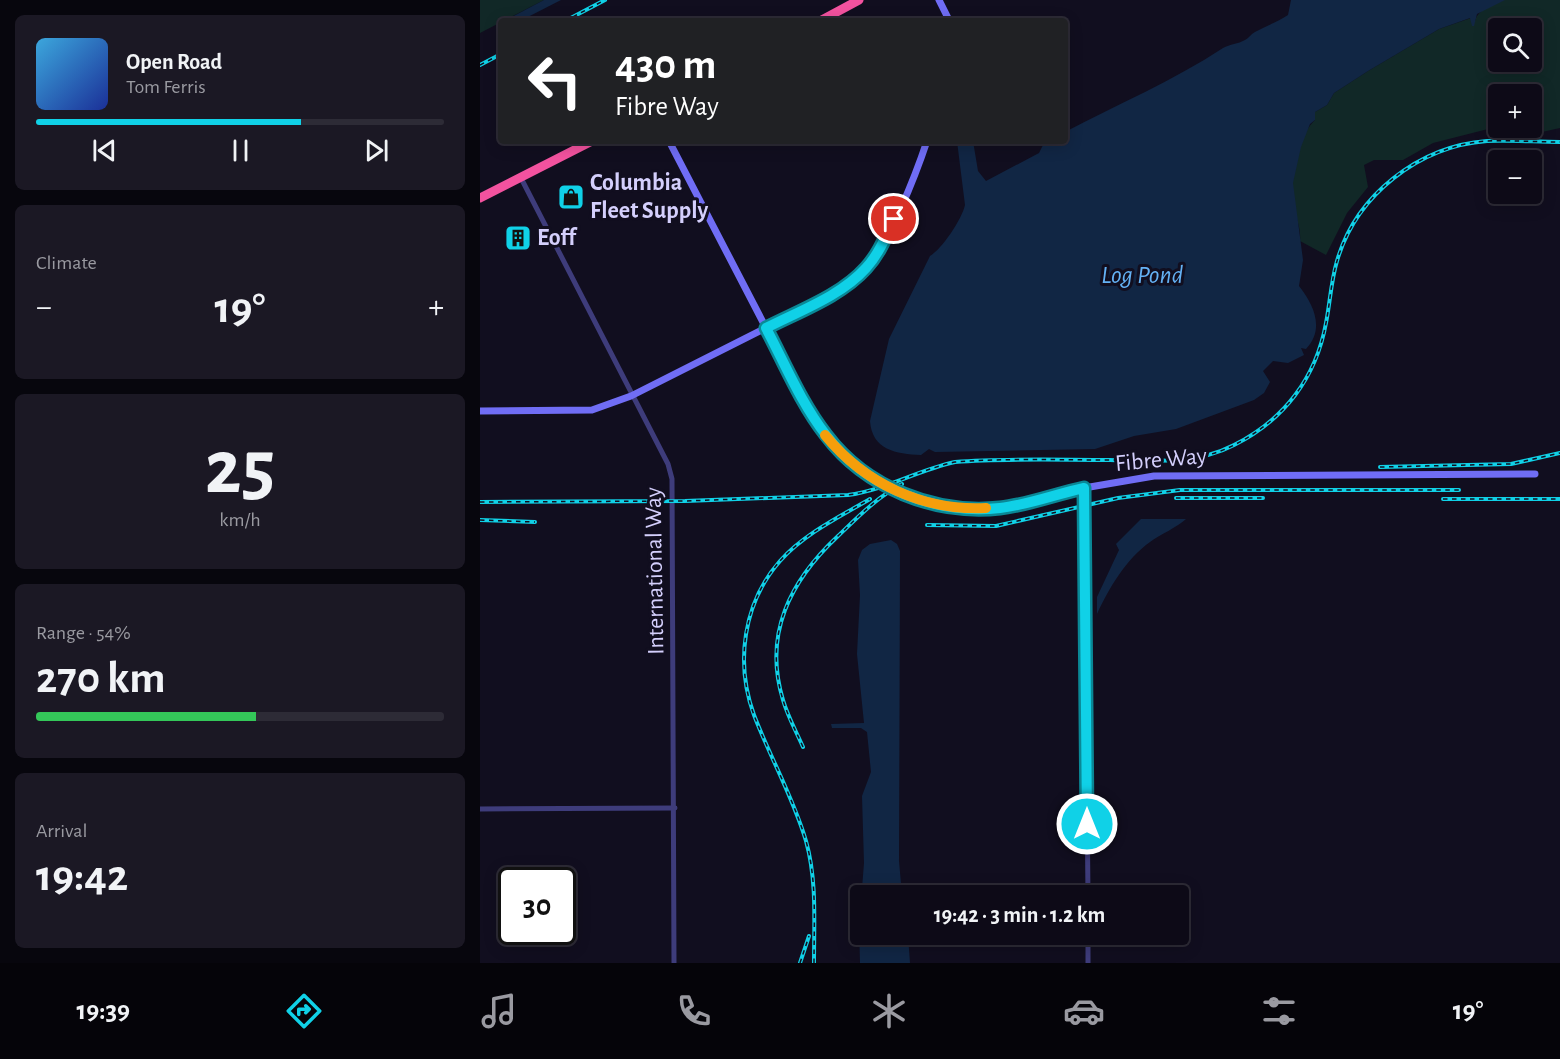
<!DOCTYPE html>
<html lang="en">
<head>
<meta charset="utf-8">
<style>
	:root { --surface:#0d0a17; --page:#1b1824; --text:#f1f3f6; --muted:#9a9aa1; --line:#2d2b36; --accent:#10d1e7 }
	body { margin:0; font-family:"Alegreya Sans",sans-serif; background:var(--page); color:var(--text); height:100vh; display:flex; flex-direction:column; font-size:22px; white-space:nowrap }
	* { box-sizing:border-box; margin:0 }
	p { font-size:20px; color:var(--muted) }
	.icon { flex:none; width:33px; height:33px; fill:none; stroke:currentColor; stroke-width:2; stroke-linecap:round; stroke-linejoin:round }
	.map { position:relative; flex:1; overflow:hidden }
	.panel { display:flex; flex-direction:column; gap:15px; padding:15px; background:#07060d; width:480px }
	.panel>* { flex:none }
	.top-card { position:absolute; left:18px; top:18px; width:570px; height:126px; border-radius:6px; box-shadow:0 3px 15px #0003,0 0 0 2px var(--line); background:#202124; color:#fff; overflow:hidden }
	.tools { position:absolute; left:1008px; top:18px; display:grid; gap:12px }
	.tools a { display:grid; place-items:center; width:54px; height:54px; border-radius:6px; background:var(--surface); box-shadow:0 3px 15px #0003,0 0 0 2px var(--line); font-size:30px }
	.speed { position:absolute; left:18px; top:867px; display:flex; gap:12px; font-size:30px; font-weight:700; text-align:center }
	.speed>* { display:grid; place-content:center; width:78px; height:78px; border-radius:50%; background:var(--surface); box-shadow:0 3px 15px #0003,0 0 0 2px var(--line); line-height:1 }
	.speed .limit { border:3px solid #111; border-radius:9px; background:#fff; color:#111 }
	.pin { position:absolute; display:grid; place-items:center; width:51px; height:51px; color:#fff; margin:-26px; border:3px solid #fff; border-radius:50%; box-shadow:0 2px 6px #0007 }
	.me { position:absolute; width:66px; margin:-33px; rotate:0deg; stroke-linejoin:round; filter:drop-shadow(0 0 4px #0008) }
	.turn { display:flex; align-items:center; gap:21px; height:126px; padding:0 18px; font-size:27px }
	.turn .icon { width:78px; height:78px; stroke-width:2.5 }
	.turn b { display:block; font-size:42px; line-height:51px }
	.big { font-size:45px; font-weight:700; line-height:1.1 }
	.panel .tile { flex:1; display:flex; flex-direction:column; justify-content:center; gap:9px; min-width:0; padding:0 21px; border-radius:9px; background:var(--page) }
	.panel .dial { align-items:center; gap:0 }
	.dial b { font-size:78px; line-height:1 }
	.song { display:flex; align-items:center; gap:18px }
	.cover { width:72px; height:72px; border-radius:9px; background:linear-gradient(135deg,hsl(200 70% 55%),hsl(230 70% 35%)) }
	.played { height:6px; border-radius:3px; background:linear-gradient(90deg,var(--accent) 65%,var(--line) 65%) }
	.keys { display:flex; justify-content:space-around; direction:ltr }
	.heat { display:flex; justify-content:space-between; align-items:center; font-size:33px; direction:ltr }
	.charge { height:9px; border-radius:4px; background:linear-gradient(90deg,#34c759 54%,var(--line) 0) }
	.trip { position:absolute; left:370px; top:885px; width:339px; height:60px; border-radius:6px; background:var(--surface); box-shadow:0 3px 15px #0003,0 0 0 2px var(--line); font-weight:700; line-height:60px; text-align:center }
	.tabs { display:flex; height:96px; justify-content:space-around; align-items:center; background:#050409; color:var(--muted) }
	.tabs .icon { width:42px; height:42px }
	.tabs .active { color:var(--accent) }
	.tabs b { font-size:27px; color:var(--text) }
	main { display:flex; flex:1; min-height:0 }
	.map>svg:first-child { display:block }
	.green { fill:#112827; fill-rule:evenodd }
	.water { fill:#112644 }
	.lines { fill:none; stroke-linecap:round; stroke-linejoin:round }
	.street { stroke:#3e3c7b; stroke-width:5 }
	.secondary { stroke:#706df5; stroke-width:7 }
	.highway { stroke:#f3529f; stroke-width:9 }
	.rail-casing { stroke:#10d1e7; stroke-width:4 }
	.rail { stroke:#110e1f; stroke-width:1.5; stroke-dasharray:4.5; stroke-linecap:butt }
	.route-casing { stroke:#0a8896; stroke-width:15 }
	.route { stroke:#10d1e7; stroke-width:10 }
	.slow { stroke:#f59e0b; stroke-width:10 }
	.labels { text-anchor:middle; dominant-baseline:central; stroke-width:6; stroke-linejoin:round; paint-order:stroke }
	.poi-label { font-size:24px; font-weight:bold; fill:#d4cffc; stroke:#110e1f; text-anchor:start }
	.street-label { font-size:24px; fill:#d4cffc; stroke:#110e1f }
	.water-label { font-size:26px; font-style:italic; fill:#64b1f4; stroke:#110e1f }
</style>
</head>
<body>
<main>
<section class="panel">
<div class="tile">
<div class="song"><i class="cover"></i><div><b>Open Road</b><p>Tom Ferris</p></div></div>
<div class="played"></div>
<div class="keys"><svg class="icon" aria-label="previous" viewBox="0 0 24 24"><path d="M18 5L8 12l10 7zM5 5v14"/></svg><svg class="icon" aria-label="pause" viewBox="0 0 24 24"><path d="M8 5v14M16 5v14"/></svg><svg class="icon" aria-label="next" viewBox="0 0 24 24"><path d="M6 5l10 7-10 7zM19 5v14"/></svg></div>
</div>
<div class="tile"><p>Climate</p>
<div class="heat"><a>−</a><b class="big">19°</b><a>+</a></div>
</div>
<div class="tile dial"><b>25</b><p>km/h</p></div>
<div class="tile"><p>Range · 54%</p><b class="big">270 km</b><div class="charge"></div></div>
<div class="tile"><p>Arrival</p><b class="big">19:42</b></div>
</section>
<div class="map">
<svg width="1080" height="963" viewBox="0 0 1080 963">
	<rect width="100%" height="100%" fill="#110e1f"/>
	<!-- green -->
	<g class="green">
		<polygon points="0,0 64,0 0,33"/>
		<path d="M1024 0H1080V128L1062 132 1008 129 953 143 923 160H894L884 165 888 187 867 213 846 255 820 241C821 229 817 220 814 209 809 185 817 136 835 120V112L847 105 854 93 888 71 959 29 991 18 995 21C999 8 1013 5 1024 0ZM1018 28H1052V62H1018ZM1018 94H1052V128H1018Z"/>
	</g>
	<!-- water -->
	<g class="water">
		<polygon points="64,0 81,0 40,21 24,21"/>
		<path d="M811 0H1025L997 14 994 26H992L990 18 959 29 888 71 854 93 847 105 835 112V120L830 124 821 147 813 183 823 260 819 286C834 305 845 329 826 349L821 348 824 355 808 363 793 361 783 371 790 382 784 393 774 400 696 429 654 436 615 449 455 452 449 449 441 455C416 454 392 450 390 421L409 339 450 256C462 249 482 219 485 205L477 141H493L498 171 506 181 559 153 563 145 569 141H585V132C638 104 693 81 743 48 750 44 758 44 765 40 769 38 771 34 775 32 786 26 797 22 808 15Z"/>
		<path d="M661 519H706C696 528 681 534 670 542 646 559 629 588 617 614V597L639 550 636 544Z"/>
		<polygon points="411,540 417,544 420,551 419,861 422,895 381,896 381,934 428,935 430,963 380,963 379,926 384,863 382,796 391,772 387,732 381,728 352,728 351,724 384,723 377,654 380,595 378,560 382,550 390,544"/>
	</g>
	<g class="lines">
		<!-- street -->
		<g class="street">
			<polyline points="41,178 188,464 192,479 194,963"/>
			<path d="M329 411C357 452 375 467 418 492"/>
			<polyline points="604,488 608,896"/>
			<polyline points="0,809 195,808"/>
			<polyline points="608,934 608,963"/>
		</g>
		<!-- secondary -->
		<g class="secondary">
			<polyline points="459,0 468,18 465,21"/>
			<polyline points="189,141 329,411"/>
			<path d="M0 411 112 410 151 396 353 294C364 286 377 279 386 268 409 244 436 174 447 141"/>
			<polyline points="418,492 463,506 491,509 521,508 604,488 674,476 1055,474"/>
		</g>
		<!-- highway -->
		<g class="highway">
			<polyline points="340,21 379,0"/>
			<polyline points="0,198 112,141"/>
		</g>
		<defs>
			<g id="rail">
				<polyline points="85,21 125,0"/>
				<polyline points="0,65 21,54"/>
				<polyline points="900,467 1031,464 1080,453"/>
				<polyline points="696,498 783,498"/>
				<polyline points="963,499 1080,499"/>
				<path d="M0 502 205 501 368 495C405 490 438 470 475 462 526 458 578 460 630 460 671 461 716 465 754 445 804 420 836 378 846 323 850 303 851 281 857 261 876 195 939 146 1007 141 1031 140 1056 142 1080 142"/>
				<polyline points="0,520 55,522"/>
				<polyline points="447,525 516,526 638,498 700,490 979,490"/>
				<path d="M323 747C316 731 308 717 303 700 283 634 310 581 358 536 378 517 397 497 422 484"/>
				<polyline points="320,963 329,936"/>
				<path d="M334 963C334 922 337 880 326 841 313 797 290 757 274 715 255 663 263 603 300 561 324 534 359 517 390 499"/>
			</g>
		</defs>
		<!-- rail casing -->
		<use href="#rail" class="rail-casing"/>
		<!-- rail -->
		<use href="#rail" class="rail"/>
	</g>
	<g class="lines">
		<defs>
			<path id="route" d="M414 219C406 236 399 254 386 268 361 296 319 311 286 328 305 364 321 403 346 435 386 488 455 515 520 508 548 505 576 494 604 488L607 824"/>
		</defs>
		<!-- route casing -->
		<use href="#route" class="route-casing"/>
		<!-- route -->
		<use href="#route" class="route"/>
		<!-- slow -->
		<path class="slow" d="M345 435C385 484 443 511 506 508"/>
	</g>
	<!-- icons -->
	<defs>
		<symbol id="shop-square" viewBox="-11 -11 22 22"><rect x="-9" y="-9" width="18" height="18" rx="4" fill="#10d1e7" stroke="#110e1f"/><path d="M-5-2.5h2.3a2.7 3.5 0 0 1 5.4 0H5L5.5 6h-11ZM-1.5-2.5h3a1.5 2.3 0 0 0-3 0Z" fill="#111"/></symbol>
		<symbol id="building-square" viewBox="-11 -11 22 22"><rect x="-9" y="-9" width="18" height="18" rx="4" fill="#10d1e7" stroke="#110e1f"/><path d="M-4-6H4V6H1V3H-1V6H-4ZM-2.5-4.3h1.7v1.8h-1.7ZM.8-4.3h1.7v1.8H.8ZM-2.5-1h1.7V.8h-1.7ZM.8-1h1.7V.8H.8Z" fill="#111"/></symbol>
	</defs>
	<g fill-rule="evenodd">
		<use href="#shop-square" x="76" y="182" width="30" height="30"/>
		<use href="#building-square" x="23" y="223" width="30" height="30"/>
	</g>
	<g class="labels">
		<!-- poi labels -->
		<g class="poi-label">
			<text x="110" y="183">Columbia<tspan x="110" dy="28">Fleet Supply</tspan></text>
			<text x="57" y="238">Eoff</text>
		</g>
		<!-- street labels -->
		<g class="street-label">
			<text transform="translate(681 460) rotate(-5)">Fibre Way</text>
			<text transform="translate(175 571) rotate(-91)">International Way</text>
		</g>
		<!-- water labels -->
		<g class="water-label">
			<text x="662" y="275">Log Pond</text>
		</g>
	</g>
</svg>
<div class="tools">
<a><svg class="icon" aria-label="search" viewBox="0 0 24 24"><circle cx="10" cy="10" r="6"/><path d="M15 15l6 6"/></svg></a>
<a>+</a>
<a>−</a>
</div>
<div class="speed"><div class="limit">30</div></div>
<div class="pin" style="left:414px;top:219px;background:#d93025"><svg class="icon" aria-label="arrive" viewBox="0 0 24 24"><path d="M6 21V4h12l-3 4 3 4H6"/></svg></div>
<svg class="me" style="left:607px;top:824px" viewBox="-20 -20 40 40"><circle r="17" fill="#10d1e7" stroke="#fff" stroke-width="3"/><path d="M0-11L8 9 0 5-8 9z" fill="#fff"/></svg>
<div class="trip">19:42 · 3 min · 1.2 km</div>
<div class="top-card">
<div class="turn"><svg class="icon" aria-label="left" viewBox="0 0 24 24"><path d="M17 20v-9H6M10 6l-5 5 5 5"/></svg><div><b>430 m</b>Fibre Way</div></div>
</div>
</div>
</main>
<nav class="tabs">
<b>19:39</b>
<svg class="icon active" aria-label="directions" viewBox="0 0 24 24"><path d="M12 3l9 9-9 9-9-9zM9 14v-3h6M13 9l2 2-2 2"/></svg>
<svg class="icon" aria-label="music" viewBox="0 0 24 24"><path d="M9 18V5l10-2v13"/><circle cx="6" cy="18" r="3"/><circle cx="16" cy="16" r="3"/></svg>
<svg class="icon" aria-label="phone" viewBox="0 0 24 24"><path d="M5 4h4l2 5-3 2q2 4 5 5l2-3 5 2v4C11 20 4 13 5 4z"/></svg>
<svg class="icon" aria-label="climate" viewBox="0 0 24 24"><path d="M12 3v18M4 7l16 10M4 17L20 7"/></svg>
<svg class="icon" aria-label="car" viewBox="0 0 24 24"><path d="M5 17H2v-5l4-1 3-4h7l3 4 3 1v5h-3M9 17h6M6 11h13"/><circle cx="7" cy="17" r="2"/><circle cx="17" cy="17" r="2"/></svg>
<svg class="icon" aria-label="filters" viewBox="0 0 24 24"><path d="M4 7h16M4 17h16"/><circle cx="9" cy="7" r="2"/><circle cx="15" cy="17" r="2"/></svg>
<b>19°</b>
</nav>
</body>
</html>
